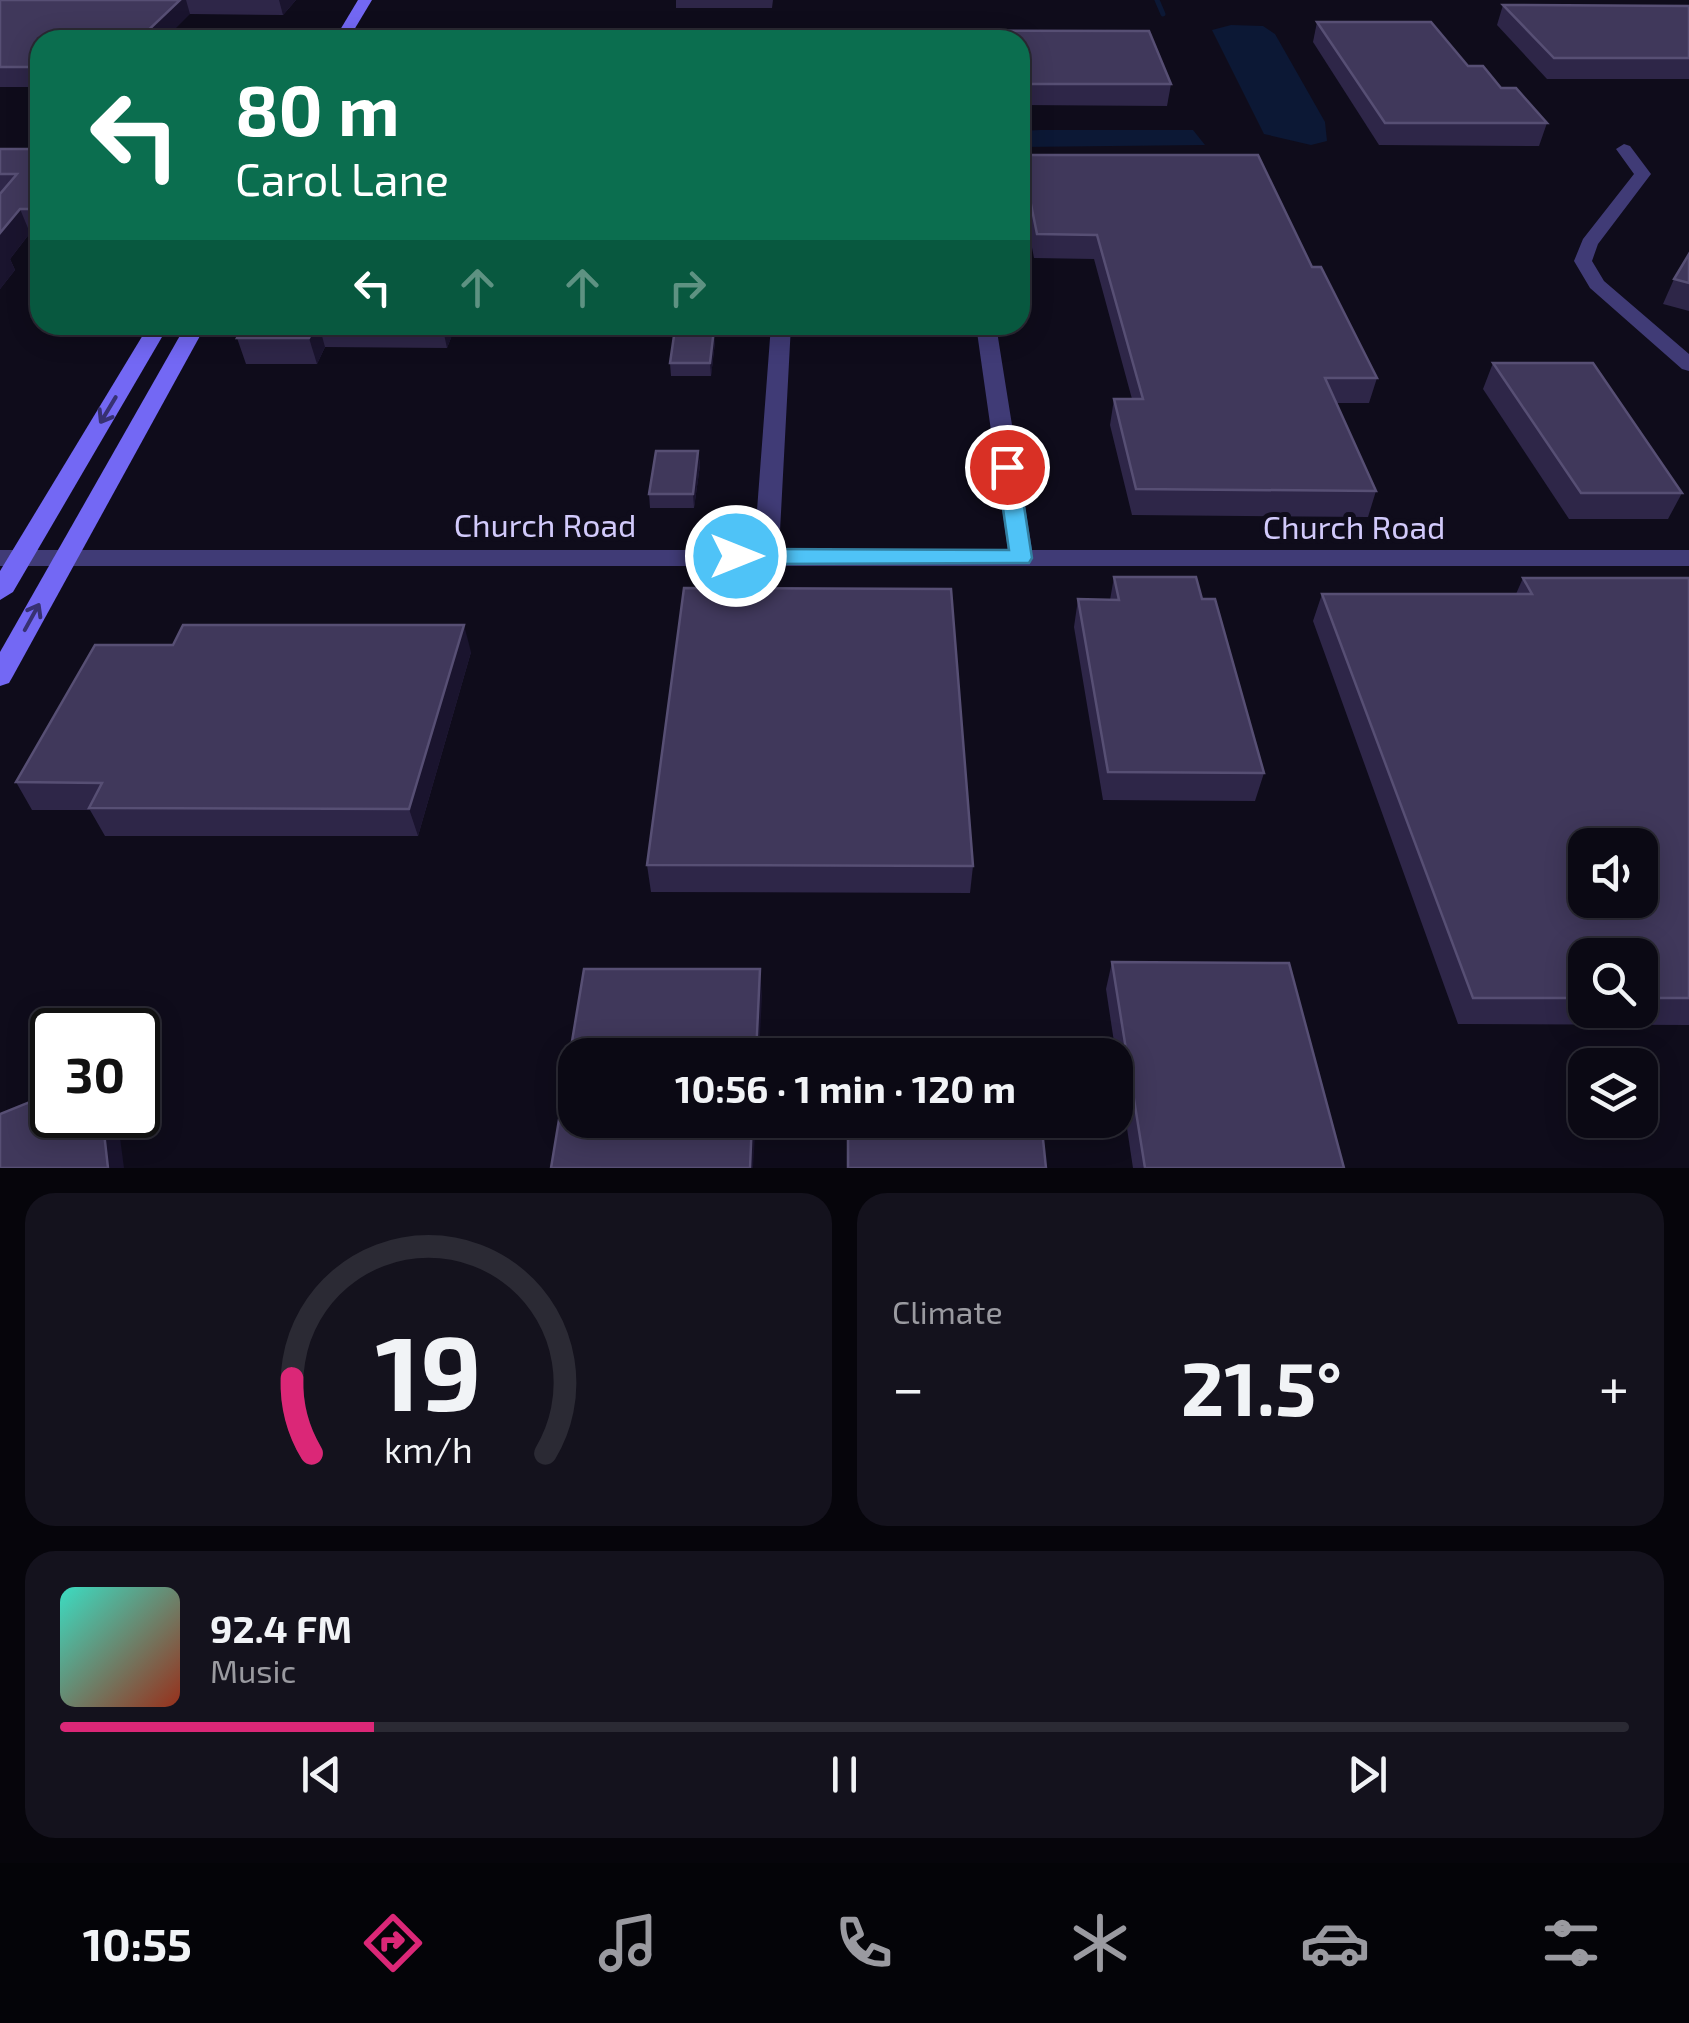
<!DOCTYPE html>
<html lang="en">
<head>
<meta charset="utf-8">
<style>
	:root { --surface:#0b0914; --page:#14121d; --text:#f1f3f6; --muted:#9a9aa0; --line:#2b2a34; --accent:#db2777 }
	body { margin:0; font-family:"Exo 2",sans-serif; background:var(--page); color:var(--text); height:100vh; display:flex; flex-direction:column; font-size:38px; white-space:nowrap }
	* { box-sizing:border-box; margin:0 }
	p { font-size:32px; color:var(--muted) }
	.icon { flex:none; width:55px; height:55px; fill:none; stroke:currentColor; stroke-width:2; stroke-linecap:round; stroke-linejoin:round }
	.map { position:relative; height:1168px; overflow:hidden }
	.sheet { display:flex; flex-direction:column; gap:25px; padding:25px; background:#06050b; flex:1 }
	.sheet>* { flex:none }
	.top-card { position:absolute; left:30px; top:30px; width:1000px; height:305px; border-radius:30px; box-shadow:0 5px 25px #0003,0 0 0 2px var(--line); background:#0b6e4f; color:#fff; overflow:hidden }
	.controls { position:absolute; left:1568px; top:828px; display:grid; gap:20px }
	.controls a { display:grid; place-items:center; width:90px; height:90px; border-radius:20px; background:var(--surface); box-shadow:0 5px 25px #0003,0 0 0 2px var(--line); font-size:50px }
	.speed { position:absolute; left:30px; top:1008px; display:flex; gap:20px; font-size:50px; font-weight:700; text-align:center }
	.speed>* { display:grid; place-content:center; width:130px; height:130px; border-radius:50%; background:var(--surface); box-shadow:0 5px 25px #0003,0 0 0 2px var(--line); line-height:1 }
	.speed .limit { border:5px solid #111; border-radius:15px; background:#fff; color:#111 }
	.pin { position:absolute; display:grid; place-items:center; width:85px; height:85px; color:#fff; margin:-42px; border:5px solid #fff; border-radius:50%; box-shadow:0 2px 10px #0007 }
	.me { position:absolute; width:110px; margin:-55px; rotate:90deg; stroke-linejoin:round; filter:drop-shadow(0 0 8px #0008) }
	.turn { display:flex; align-items:center; gap:35px; height:210px; padding:0 40px; font-size:45px }
	.turn .icon { width:130px; height:130px; stroke-width:2.5 }
	.turn b { display:block; font-size:70px; line-height:85px }
	.lanes { display:flex; align-items:center; height:95px; padding:0 40px; background:#0003; justify-content:center; gap:50px; direction:ltr }
	.lanes .off { opacity:.35 }
	.big { font-size:75px; font-weight:700; line-height:1.1 }
	.sheet .widget { flex:1; display:flex; flex-direction:column; justify-content:center; gap:15px; min-width:0; padding:0 35px; border-radius:30px; background:var(--page) }
	.sheet .dial { align-items:center; gap:0 }
	.dial svg { height:260px; overflow:visible; fill:none; stroke:var(--line); stroke-width:7; stroke-linecap:round; text-anchor:middle }
	.dial text { fill:var(--text); stroke:none }
	.song { display:flex; align-items:center; gap:30px }
	.cover { width:120px; height:120px; border-radius:15px; background:linear-gradient(135deg,hsl(170 70% 55%),hsl(10 70% 35%)) }
	.played { height:10px; border-radius:5px; background:linear-gradient(90deg,var(--accent) 20%,var(--line) 20%) }
	.keys { display:flex; justify-content:space-around; direction:ltr }
	.heat { display:flex; justify-content:space-between; align-items:center; font-size:55px; direction:ltr }
	.sheet .tiles { flex:1; display:grid; gap:25px; grid-template-columns:1fr 1fr }
	.widget:last-child { grid-column:span 2 }
	.trip { position:absolute; left:558px; top:1038px; width:575px; height:100px; border-radius:30px; background:var(--surface); box-shadow:0 5px 25px #0003,0 0 0 2px var(--line); font-weight:700; line-height:100px; text-align:center }
	.dock { display:flex; height:160px; justify-content:space-around; align-items:center; background:#040408; color:var(--muted) }
	.dock .icon { width:70px; height:70px }
	.dock .current { color:var(--accent) }
	.dock b { font-size:45px; color:var(--text) }
	.map>svg:first-child { display:block }
	.water { fill:#0c1835 }
	.lines { fill:none; stroke-linecap:round; stroke-linejoin:round }
	.stream { stroke:#0c1835; stroke-width:5 }
	.minor { fill:#403b76; fill-rule:evenodd }
	.secondary { fill:#7368f4; fill-rule:evenodd }
	.wall { fill:#2e2648; fill-rule:evenodd }
	.shaded-wall { fill:#1a142e }
	.building { fill:#40385b; stroke:#574f74; stroke-width:2.5; fill-rule:evenodd }
	.oneway { stroke:#373172 }
	.route { fill:#4fc3f7; stroke:#337fa1; stroke-width:2.5 }
	.labels { text-anchor:middle; dominant-baseline:central; stroke-width:10; stroke-linejoin:round; paint-order:stroke }
	.street-label { font-size:32px; fill:#d2cafb; stroke:#0f0c1b }
</style>
</head>
<body>
<div class="map">
<svg width="1689" height="1168" viewBox="0 0 1689 1168">
	<rect width="100%" height="100%" fill="#0f0c1b"/>
	<!-- water -->
	<g class="water">
		<polygon points="1231,25 1263,26 1275,34 1325,122 1327,141 1311,145 1264,134 1212,30"/>
		<polygon points="1040,130 1193,130 1205,145 1020,147 1020,131"/>
	</g>
	<g class="lines">
		<!-- stream -->
		<polyline class="stream" points="1157,0 1163,14"/>
		<!-- minor -->
		<g class="minor">
			<polygon points="1624,144 1630,146 1651,174 1598,244 1592,261 1604,281 1689,354 1689,371 1682,369 1590,288 1574,261 1583,239 1634,174 1616,149"/>
			<polygon points="771,325 791,325 779,550 1008,550 976,325 996,325 1032,550 1689,550 1689,566 0,566 0,550 754,550"/>
		</g>
		<!-- secondary -->
		<g class="secondary">
			<polygon points="358,0 372,0 348,40 334,40"/>
			<polygon points="149,325 169,325 13,592 0,600 0,571"/>
			<polygon points="186,325 206,325 13,676 9,683 0,686 0,652"/>
		</g>
	</g>
	<!-- wall -->
	<g class="wall">
		<polygon points="0,0 296,0 283,15 190,14 40,40 40,87 0,87"/>
		<polygon points="676,0 773,0 772,8 676,8"/>
		<polygon points="1503,5 1689,6 1689,79 1547,79 1497,25"/>
		<polygon points="1317,22 1468,66 1501,88 1547,123 1539,146 1379,145 1313,42"/>
		<polygon points="1020,40 1171,84 1167,106 1020,105"/>
		<polygon points="0,149 40,149 40,233 30,233 10,259 15,270 0,289"/>
		<polygon points="1021,155 1312,267 1377,378 1369,403 1337,403 1376,491 1368,517 1132,515 1110,425 1114,399 1132,399 1094,259 1034,258 1020,184"/>
		<polygon points="1689,254 1689,311 1663,304 1674,279"/>
		<polygon points="244,325 456,325 447,348 325,347 317,364 246,364 237,338"/>
		<polygon points="715,342 711,376 671,376 670,363"/>
		<polygon points="1493,363 1682,493 1668,519 1569,519 1483,389"/>
		<polygon points="698,451 700,465 694,508 650,508 649,494"/>
		<polygon points="1114,577 1202,599 1264,773 1255,801 1103,800 1074,627 1078,599 1110,600"/>
		<path d="M1523 578H1689V1025L1458 1024 1313 621 1322 594H1516ZM1585 955H1640V1010H1585Z"/>
		<polygon points="471,652 418,836 105,836 90,810 32,810 16,782"/>
		<polygon points="647,865 973,866 970,893 651,892"/>
		<polygon points="1112,962 1344,1168 1133,1168 1106,989"/>
	</g>
	<!-- shaded-wall -->
	<g class="shaded-wall">
		<polygon points="180,0 186,0 190,14 164,40 138,40"/>
		<polygon points="279,0 296,0 283,15"/>
		<polygon points="40,203 40,220 35,209"/>
		<polygon points="20,209 30,233 10,259 15,270 0,289 0,233"/>
		<polygon points="316,325 319,325 325,347 317,364 309,338"/>
		<polygon points="442,325 456,325 447,348"/>
		<polygon points="714,329 715,342 711,376 710,363"/>
		<polygon points="698,451 700,465 694,508 693,494"/>
		<polygon points="464,625 471,652 418,836 409,809"/>
		<polygon points="760,969 762,996 759,1055 756,1055"/>
		<polygon points="102,1115 117,1115 124,1168 108,1168"/>
		<polygon points="752,1120 756,1120 753,1168 750,1168"/>
	</g>
	<!-- building -->
	<g class="building">
		<polygon points="0,0 180,0 138,40 40,40 40,67 0,67"/>
		<polygon points="1503,5 1689,6 1689,58 1554,58"/>
		<polygon points="1317,22 1431,22 1468,66 1483,66 1501,88 1516,88 1547,123 1385,123"/>
		<polygon points="623,30 738,30 736,40 619,40"/>
		<polygon points="769,30 1149,31 1171,84 1020,84 1020,40 768,40"/>
		<polygon points="470,31 513,31 509,40 465,40"/>
		<polygon points="0,149 40,149 40,203 35,209 20,209 0,233 0,194 17,174 0,174"/>
		<polygon points="1021,155 1258,155 1312,267 1321,267 1377,378 1325,378 1376,491 1136,489 1114,399 1143,399 1097,235 1037,234"/>
		<polygon points="1689,254 1689,283 1674,279"/>
		<polygon points="244,325 316,325 309,338 237,338"/>
		<polygon points="675,329 714,329 710,363 670,363"/>
		<polygon points="1493,363 1593,363 1682,493 1581,493"/>
		<polygon points="656,451 698,451 693,494 649,494"/>
		<polygon points="1114,577 1196,577 1202,599 1215,599 1264,773 1108,772 1078,599 1119,600"/>
		<path d="M1523 578H1689V998H1640V955H1585V998H1473L1322 594H1532ZM1585 845H1640V900H1585Z"/>
		<polygon points="684,588 951,589 973,866 647,865"/>
		<polygon points="183,625 464,625 409,809 89,808 102,783 16,782 95,645 173,645"/>
		<polygon points="1112,962 1289,963 1344,1168 1145,1168"/>
		<polygon points="584,969 760,969 756,1055 575,1055 575,1120 752,1120 750,1168 551,1168"/>
		<polygon points="52,1093 52,1115 102,1115 108,1168 0,1168 0,1114"/>
		<polygon points="848,1120 1041,1120 1046,1168 848,1168"/>
	</g>
	<!-- one-way arrows -->
	<defs><path id="oneway-shaft" d="M-6 0H5M1.5-3L5.5 0L1.5 3" fill="none" stroke-width="1.6" stroke-linecap="round" stroke-linejoin="round" transform="scale(2.5)"/></defs>
	<g class="oneway">
		<use href="#oneway-shaft" transform="translate(108 410) rotate(121)"/>
		<use href="#oneway-shaft" transform="translate(32 617) rotate(-61)"/>
	</g>
	<!-- route -->
	<polygon class="route" points="1007,461 1018,467 1032,558 1029,563 736,564 724,556 736,549 1009,550 997,467"/>
	<g class="labels">
		<!-- street labels -->
		<g class="street-label">
			<text x="545" y="524">Church Road</text>
			<text x="1354" y="526">Church Road</text>
		</g>
	</g>
</svg>
<div class="controls">
<a><svg class="icon" aria-label="sound" viewBox="0 0 24 24"><path d="M4 9h4l5-4v14l-5-4H4zM17 9q2 3 0 6"/></svg></a>
<a><svg class="icon" aria-label="search" viewBox="0 0 24 24"><circle cx="10" cy="10" r="6"/><path d="M15 15l6 6"/></svg></a>
<a><svg class="icon" aria-label="layers" viewBox="0 0 24 24"><path d="M12 4l9 5-9 5-9-5zM3 14l9 5 9-5"/></svg></a>
</div>
<div class="speed"><div class="limit">30</div></div>
<div class="pin" style="left:1007px;top:467px;background:#d93025"><svg class="icon" aria-label="arrive" viewBox="0 0 24 24"><path d="M6 21V4h12l-3 4 3 4H6"/></svg></div>
<svg class="me" style="left:736px;top:556px" viewBox="-20 -20 40 40"><circle r="17" fill="#4fc3f7" stroke="#fff" stroke-width="3"/><path d="M0-11L8 9 0 5-8 9z" fill="#fff"/></svg>
<div class="trip">10:56 · 1 min · 120 m</div>
<div class="top-card">
<div class="turn"><svg class="icon" aria-label="left" viewBox="0 0 24 24"><path d="M17 20v-9H6M10 6l-5 5 5 5"/></svg><div><b>80 m</b>Carol Lane</div></div>
<div class="lanes"><svg class="icon" aria-label="left" viewBox="0 0 24 24"><path d="M17 20v-9H6M10 6l-5 5 5 5"/></svg><svg class="icon off" aria-label="ahead" viewBox="0 0 24 24"><path d="M12 20V5M6 11l6-6 6 6"/></svg><svg class="icon off" aria-label="ahead" viewBox="0 0 24 24"><path d="M12 20V5M6 11l6-6 6 6"/></svg><svg class="icon off" aria-label="right" viewBox="0 0 24 24"><path d="M7 20v-9h11M14 6l5 5-5 5"/></svg></div>
</div>
</div>
<section class="sheet">
<div class="tiles">
<div class="widget dial"><svg viewBox="0 0 100 80">
<path d="M14 69A42 42 0 1 1 86 69"/>
<path d="M14 69A42 42 0 0 1 8 46" stroke="#db2777"/>
<text x="50" y="56" font-size="32" font-weight="700">19</text>
<text x="50" y="72" font-size="11">km/h</text>
</svg></div>
<div class="widget"><p>Climate</p>
<div class="heat"><a>−</a><b class="big">21.5°</b><a>+</a></div>
</div>
<div class="widget">
<div class="song"><i class="cover"></i><div><b>92.4 FM</b><p>Music</p></div></div>
<div class="played"></div>
<div class="keys"><svg class="icon" aria-label="previous" viewBox="0 0 24 24"><path d="M18 5L8 12l10 7zM5 5v14"/></svg><svg class="icon" aria-label="pause" viewBox="0 0 24 24"><path d="M8 5v14M16 5v14"/></svg><svg class="icon" aria-label="next" viewBox="0 0 24 24"><path d="M6 5l10 7-10 7zM19 5v14"/></svg></div>
</div>
</div>
</section>
<nav class="dock">
<b>10:55</b>
<svg class="icon current" aria-label="directions" viewBox="0 0 24 24"><path d="M12 3l9 9-9 9-9-9zM9 14v-3h6M13 9l2 2-2 2"/></svg>
<svg class="icon" aria-label="music" viewBox="0 0 24 24"><path d="M9 18V5l10-2v13"/><circle cx="6" cy="18" r="3"/><circle cx="16" cy="16" r="3"/></svg>
<svg class="icon" aria-label="phone" viewBox="0 0 24 24"><path d="M5 4h4l2 5-3 2q2 4 5 5l2-3 5 2v4C11 20 4 13 5 4z"/></svg>
<svg class="icon" aria-label="climate" viewBox="0 0 24 24"><path d="M12 3v18M4 7l16 10M4 17L20 7"/></svg>
<svg class="icon" aria-label="car" viewBox="0 0 24 24"><path d="M5 17H2v-5l4-1 3-4h7l3 4 3 1v5h-3M9 17h6M6 11h13"/><circle cx="7" cy="17" r="2"/><circle cx="17" cy="17" r="2"/></svg>
<svg class="icon" aria-label="filters" viewBox="0 0 24 24"><path d="M4 7h16M4 17h16"/><circle cx="9" cy="7" r="2"/><circle cx="15" cy="17" r="2"/></svg>
</nav>
</body>
</html>
